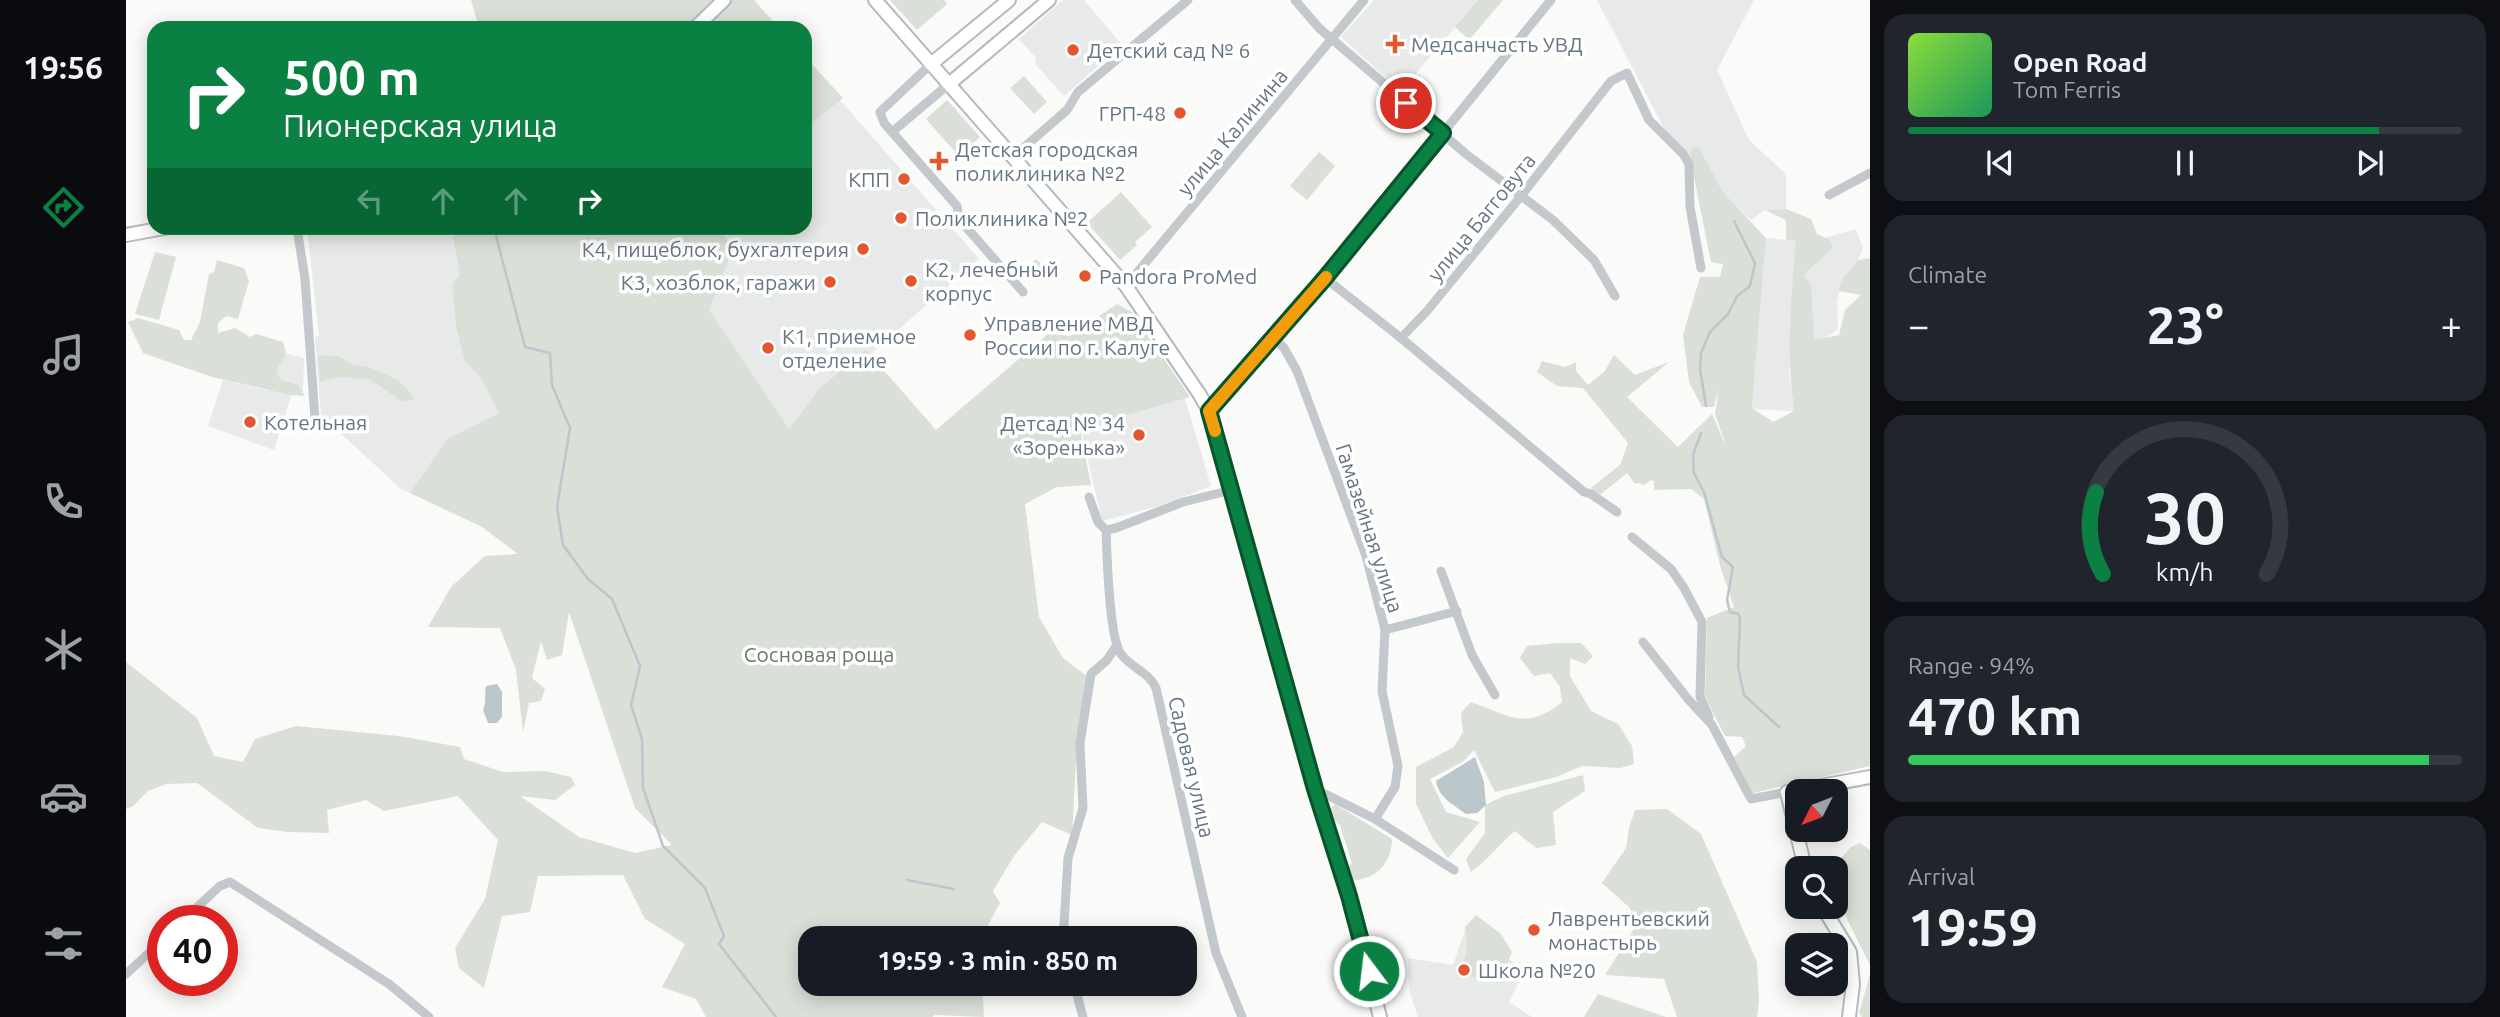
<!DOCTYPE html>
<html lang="en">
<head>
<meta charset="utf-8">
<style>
	:root { --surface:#171b24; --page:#20242c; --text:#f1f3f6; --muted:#9ea1a6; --line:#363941; --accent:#0b8043 }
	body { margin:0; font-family:Ubuntu,sans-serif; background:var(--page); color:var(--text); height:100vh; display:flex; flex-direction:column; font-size:26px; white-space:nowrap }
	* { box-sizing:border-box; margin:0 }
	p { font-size:23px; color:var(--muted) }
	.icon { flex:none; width:38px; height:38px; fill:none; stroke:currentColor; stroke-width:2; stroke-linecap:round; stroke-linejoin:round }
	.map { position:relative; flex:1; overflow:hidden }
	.side { display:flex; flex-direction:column; gap:14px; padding:14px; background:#0d0f14; width:630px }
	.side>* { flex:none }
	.guide { position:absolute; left:21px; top:21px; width:665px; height:214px; border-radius:21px; box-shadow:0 4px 18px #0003; background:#0b8043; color:#fff; overflow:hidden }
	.needle { width:46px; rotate:228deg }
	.fabs { position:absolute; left:1659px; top:779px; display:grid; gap:14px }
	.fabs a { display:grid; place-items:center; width:63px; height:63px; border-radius:14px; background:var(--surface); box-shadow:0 4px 18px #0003; font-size:35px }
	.speed { position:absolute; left:21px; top:905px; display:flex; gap:14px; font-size:35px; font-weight:700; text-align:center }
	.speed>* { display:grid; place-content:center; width:91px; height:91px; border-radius:50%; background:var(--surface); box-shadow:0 4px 18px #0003; line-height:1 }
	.speed .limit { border:10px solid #d22; background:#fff; color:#111 }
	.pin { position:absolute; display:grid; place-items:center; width:60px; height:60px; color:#fff; margin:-30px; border:4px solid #fff; border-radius:50%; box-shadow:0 2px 7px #0007 }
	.me { position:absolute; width:77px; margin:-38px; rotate:345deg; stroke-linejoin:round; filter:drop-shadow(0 0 5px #0008) }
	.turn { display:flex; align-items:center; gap:24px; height:147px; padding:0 21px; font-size:32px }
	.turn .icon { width:91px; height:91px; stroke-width:2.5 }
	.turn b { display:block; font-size:49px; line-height:60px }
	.lanes { display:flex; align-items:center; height:66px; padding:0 21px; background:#0003; justify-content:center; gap:35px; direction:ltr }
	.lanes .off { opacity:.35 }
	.big { font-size:52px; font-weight:700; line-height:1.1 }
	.side .widget { flex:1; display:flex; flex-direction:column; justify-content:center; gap:10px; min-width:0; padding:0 24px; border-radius:21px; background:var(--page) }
	.side .dial { align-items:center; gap:0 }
	.dial svg { height:182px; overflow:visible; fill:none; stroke:var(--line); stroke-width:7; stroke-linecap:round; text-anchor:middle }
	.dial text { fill:var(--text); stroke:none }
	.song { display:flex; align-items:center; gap:21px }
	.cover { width:84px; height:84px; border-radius:10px; background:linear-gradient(135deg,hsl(90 70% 55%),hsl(150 70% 35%)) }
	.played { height:7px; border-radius:4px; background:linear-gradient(90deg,var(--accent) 85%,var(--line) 85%) }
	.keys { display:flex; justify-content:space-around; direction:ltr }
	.heat { display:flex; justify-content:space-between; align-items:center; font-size:38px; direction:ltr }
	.charge { height:10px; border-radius:5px; background:linear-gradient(90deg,#34c759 94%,var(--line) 0) }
	.trip { position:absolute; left:672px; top:926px; width:399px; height:70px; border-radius:21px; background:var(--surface); box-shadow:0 4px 18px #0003; font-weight:700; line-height:70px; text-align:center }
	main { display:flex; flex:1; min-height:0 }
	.tabs { display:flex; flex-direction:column; width:126px; justify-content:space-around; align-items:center; background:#090b0e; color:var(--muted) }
	.tabs .icon { width:49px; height:49px }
	.tabs .selected { color:var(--accent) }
	.tabs b { font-size:32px; color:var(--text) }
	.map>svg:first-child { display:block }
	.built { fill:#e8e9e9 }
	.green { fill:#dadfd7 }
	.water { fill:#bbc7cb }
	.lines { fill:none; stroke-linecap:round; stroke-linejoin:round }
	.stream { stroke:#bbc7cb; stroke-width:2.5 }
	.secondary-casing { stroke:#b3babf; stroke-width:16 }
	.street { stroke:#c3c8cc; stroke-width:9 }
	.secondary { stroke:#fff; stroke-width:12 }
	.route-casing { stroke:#07532c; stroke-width:18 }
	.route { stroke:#0b8043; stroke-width:12 }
	.slow { stroke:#f59e0b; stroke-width:12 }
	.poi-dot { fill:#e4572e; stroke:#fff; stroke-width:2.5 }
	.labels { text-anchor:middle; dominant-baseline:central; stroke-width:7; stroke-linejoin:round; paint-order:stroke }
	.poi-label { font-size:21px; fill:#657683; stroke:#fff; text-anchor:start }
	.street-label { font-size:21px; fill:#657683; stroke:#fff }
	.park-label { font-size:21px; fill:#687a64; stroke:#fff }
</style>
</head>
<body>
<main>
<nav class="tabs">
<b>19:56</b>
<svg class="icon selected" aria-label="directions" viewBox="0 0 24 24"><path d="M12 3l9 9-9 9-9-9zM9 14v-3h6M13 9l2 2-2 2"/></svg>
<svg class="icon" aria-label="music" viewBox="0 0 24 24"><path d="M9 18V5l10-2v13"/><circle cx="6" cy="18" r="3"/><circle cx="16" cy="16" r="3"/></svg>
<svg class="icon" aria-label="phone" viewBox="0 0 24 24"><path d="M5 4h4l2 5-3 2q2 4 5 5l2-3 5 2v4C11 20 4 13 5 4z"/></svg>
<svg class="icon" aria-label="climate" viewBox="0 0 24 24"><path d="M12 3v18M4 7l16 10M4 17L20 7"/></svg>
<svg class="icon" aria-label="car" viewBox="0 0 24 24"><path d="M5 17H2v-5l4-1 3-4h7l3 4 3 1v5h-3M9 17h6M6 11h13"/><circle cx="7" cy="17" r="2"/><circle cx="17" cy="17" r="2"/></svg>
<svg class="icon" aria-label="filters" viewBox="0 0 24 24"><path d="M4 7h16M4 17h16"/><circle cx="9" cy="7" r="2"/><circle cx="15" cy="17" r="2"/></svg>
</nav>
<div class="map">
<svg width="1744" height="1017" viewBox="0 0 1744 1017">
	<rect width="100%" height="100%" fill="#fafaf8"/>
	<!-- built -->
	<g class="built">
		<polygon points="937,0 958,0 996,45 938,96 910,65 909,57 893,39"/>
		<polygon points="1248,0 1352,0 1275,91 1215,37"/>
		<polygon points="1471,0 1628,0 1591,70 1623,140 1660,174 1660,209 1639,210 1625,220 1595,191 1572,146 1566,149 1564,157 1540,132"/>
		<polygon points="694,77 853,259 756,344 658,435 564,300 535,228 679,228 679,81"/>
		<polygon points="181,228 325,228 334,275 326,283 330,327 339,362 355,378 373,413 321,439 284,493 275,489 195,415 189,337 193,336"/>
		<polygon points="1730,229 1737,248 1732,260 1716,279 1711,302 1712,330 1696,339 1663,370 1668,411 1626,409 1640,238 1684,242"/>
		<polygon points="154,352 178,358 177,392 165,396 148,450 82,426 97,380 144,391"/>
		<polygon points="946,389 1057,392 1085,486 1033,506 976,521"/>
		<polygon points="1341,924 1398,972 1383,1002 1406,1017 1292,1017 1283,989 1282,958 1327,965"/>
	</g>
	<!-- green -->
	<g class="green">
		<polygon points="345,0 628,0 653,28 353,28"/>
		<polygon points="764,0 818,0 821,4 791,30"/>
		<polygon points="1352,0 1377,0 1343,40 1329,27"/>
		<polygon points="679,57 717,98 679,128"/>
		<polygon points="898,76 921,102 908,114 884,88"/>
		<polygon points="821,100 854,137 833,156 800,119"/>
		<path d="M1572 146 1596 191 1640 238 1626 408 1647 422 1668 411C1660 350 1665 302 1670 241L1660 240V220L1639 210 1660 209 1685 219 1691 234 1704 240 1707 248 1677 275 1685 285 1688 340 1713 335 1719 310 1735 295 1712 291 1716 279 1732 260 1744 258V766L1627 793 1608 757 1620 746 1616 737 1599 736 1579 697 1581 618 1608 607 1595 569 1578 499 1565 489 1528 490V481L1525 480 1518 485 1513 483 1509 484 1501 473 1475 494 1467 491 1465 488 1494 465 1502 443 1457 388 1431 386 1411 372 1416 361 1439 367 1450 362V371L1462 385 1479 371 1488 355 1509 375 1543 362 1501 397 1552 447 1586 414 1601 449 1589 414 1593 388 1588 407H1576L1563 382 1557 335 1574 277H1594L1597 264 1585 262 1564 157 1566 149Z"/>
		<polygon points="1193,152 1209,166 1181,200 1164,186"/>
		<polygon points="995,192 1026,227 1009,242 1011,245 994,260 961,223"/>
		<polygon points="325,228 592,228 607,248 583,310 663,429 694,388 740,350 810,430 922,334 944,336 991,304 1006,312 1064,397 964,425 954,430 965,485 931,487 899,504 913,617 937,658 962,677 951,744 946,835 916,822 888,856 867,891 874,903 855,938 684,938 684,984 856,984 858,1017 809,1015 806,1017 580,1017 570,999 536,987 559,944 519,919 497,875 412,876 404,912 376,916 358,988 333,968 329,948 359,899 372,840 332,796 258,811 240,800 201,810 203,833 162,832 132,828 71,783 40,784 22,791 7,806 0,809 0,662 71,718 88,756 117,762 129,739 170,726 273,736 334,747 338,759 377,772 419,771 445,777 449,785 429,800 394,796 453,837 509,853 546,845 509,808 443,612 436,655 421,660 415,641 406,678 419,689 415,701 403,703 397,732 390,670 374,628 302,627 325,587 359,556 392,554 356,527 284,493 321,439 373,413 355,378 339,362 330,327 326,283 334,275"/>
		<polygon points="29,252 50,257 33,320 9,314"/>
		<polygon points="910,259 919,268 904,281 896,272"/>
		<polygon points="91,260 118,268 123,281 112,319 100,316 92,323 92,333 109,328 124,337 130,334 157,342 160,353 150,371 155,380 172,385 179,396 165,395 86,377 17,353 2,322 12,318 53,330 58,340 65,340 74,322 83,274 88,272"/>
		<polygon points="192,355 212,356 229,366 240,366 272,380 283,391 288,400 276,401 243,379 211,377 194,382"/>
		<path d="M1431 643H1455L1467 656 1459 664 1444 658V676L1465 711 1492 724 1506 746 1508 764 1494 768 1456 766 1430 777 1369 792 1348 750 1338 761 1304 779 1320 812 1354 822 1322 858 1307 839 1290 804V767L1328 747 1337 732 1335 713 1345 702C1383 716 1401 731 1436 702L1434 687 1424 673 1408 676 1394 658 1401 646Z"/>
		<path d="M1457 775 1459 791 1427 812 1430 845 1410 848 1389 831C1373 844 1362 860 1345 872L1340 859 1359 833V805L1378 796Z"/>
		<path d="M1209 804 1266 839C1266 862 1251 879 1228 880L1221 876 1219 871 1226 863 1214 825 1204 819 1201 813Z"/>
		<polygon points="1541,809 1575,834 1631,962 1633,1000 1631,1017 1551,1017 1538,979 1479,975 1511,924 1504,908 1476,883 1500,848 1503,828 1509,810"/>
		<polygon points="1734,843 1744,850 1744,965 1722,921 1710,887 1708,866 1725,847"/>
		<path d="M1350 915 1375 934 1386 952 1374 980 1332 975 1331 971C1342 961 1342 942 1339 927Z"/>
		<polygon points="1744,974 1744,1017 1736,1017 1733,1013"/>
		<polygon points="1472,994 1540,1017 1458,1017"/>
	</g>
	<!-- water -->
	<g class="water">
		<path d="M371 684 376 692V717L371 723H362L357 710C361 702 358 694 360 686Z"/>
		<path d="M1349 757 1358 782 1360 805 1351 813 1340 814C1327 804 1313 798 1310 781Z"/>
	</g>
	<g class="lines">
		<!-- stream -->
		<g class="stream">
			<polyline points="368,228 399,347 424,353 426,385 444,428 431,507 437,545 462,579 486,599 514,666 505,705 516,739 517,788 537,846 579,888 598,936 593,944 650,1017"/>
			<polyline points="1580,406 1574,369 1575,353 1584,332 1602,314 1611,296 1624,286 1629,263 1608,221"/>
			<polyline points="1575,433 1567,455 1568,473 1578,492 1596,557 1607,567 1601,600 1604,612 1612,614 1614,618 1612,667 1618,695 1653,727"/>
			<polyline points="781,880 828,889"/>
		</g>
		<defs>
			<g id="secondary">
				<polyline points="749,0 1000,286 1074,395 1083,411 1189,789 1223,896 1254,1017"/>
				<polyline points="569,28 598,0"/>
				<polyline points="805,64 883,0"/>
				<polyline points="823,84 923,0"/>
				<polyline points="0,235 38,228"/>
				<polyline points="1679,868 1661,792 1744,777"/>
				<polyline points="1696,906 1724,952 1727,984 1723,1017"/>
			</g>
		</defs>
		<!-- secondary casing -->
		<use href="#secondary" class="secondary-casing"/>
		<!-- street -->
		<g class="street">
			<polyline points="1169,0 1193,28 1268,92 1340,154 1427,220 1468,260 1489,296"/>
			<polyline points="805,64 754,112 758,123 831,206 833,219 897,292"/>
			<polyline points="766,132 823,84"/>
			<polyline points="887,157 941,110 952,92 1062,0"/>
			<polyline points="1703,195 1744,173"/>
			<polyline points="171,228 179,279 189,419"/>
			<polyline points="1199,278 1275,338 1458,492 1465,494 1491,512"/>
			<polyline points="1000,286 1238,0"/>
			<polyline points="1147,337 1158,348 1171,371 1240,556 1259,630 1256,691 1272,766 1269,787 1249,819"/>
			<polyline points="1275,338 1301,311 1395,196 1485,81 1501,73 1523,120 1557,154 1563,164 1564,207 1575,268"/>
			<polyline points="1083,411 1199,278 1425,0"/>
			<path d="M963 497 972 522 980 530C981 553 983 639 995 654 1005 668 1023 672 1030 688L1090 953 1116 1017"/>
			<polyline points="980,530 990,528 1057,502 1106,490"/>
			<polyline points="1506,537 1545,569 1558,588 1576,622 1574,697 1583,717"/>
			<polyline points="1315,571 1346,655 1369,695"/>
			<polyline points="1259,630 1331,611"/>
			<polyline points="1517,642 1562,699 1586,725 1625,799 1661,792"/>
			<polyline points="1189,789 1249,819 1328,870"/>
			<polyline points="57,920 94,886 104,882 263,984 303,1017"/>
			<polyline points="940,938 938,925 942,858 957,808 954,743 965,674 981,660 991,645"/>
			<polyline points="0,974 37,940"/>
			<polyline points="948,984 957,1017"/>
		</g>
		<!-- secondary -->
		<use href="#secondary" class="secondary"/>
	</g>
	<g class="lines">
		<defs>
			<polyline id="route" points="1243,971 1223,896 1189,789 1083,411 1199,278 1317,133 1280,103"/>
		</defs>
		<!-- route casing -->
		<use href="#route" class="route-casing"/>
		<!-- route -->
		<use href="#route" class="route"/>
		<!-- slow -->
		<polyline class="slow" points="1089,431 1083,411 1200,277"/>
	</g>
	<!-- markers -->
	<g class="poi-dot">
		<path d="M1265.5 33.5h7v7h7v7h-7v7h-7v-7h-7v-7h7z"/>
		<circle cx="947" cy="50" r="7"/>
		<circle cx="1054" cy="113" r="7"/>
		<path d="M809.5 150.5h7v7h7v7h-7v7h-7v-7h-7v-7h7z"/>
		<circle cx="778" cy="179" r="7"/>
		<circle cx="775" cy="218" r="7"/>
		<circle cx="737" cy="249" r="7"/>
		<circle cx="959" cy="276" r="7"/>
		<circle cx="785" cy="281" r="7"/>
		<circle cx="704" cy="282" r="7"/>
		<circle cx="844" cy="335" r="7"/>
		<circle cx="642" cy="348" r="7"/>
		<circle cx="124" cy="422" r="7"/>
		<circle cx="1013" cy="435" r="7"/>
		<circle cx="1408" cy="930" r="7"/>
		<circle cx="1338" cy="970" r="7"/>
	</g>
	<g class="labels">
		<!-- poi labels -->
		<g class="poi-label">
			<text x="1285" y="44">Медсанчасть УВД</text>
			<text x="961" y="50">Детский сад № 6</text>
			<text x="1040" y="113" text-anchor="end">ГРП-48</text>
			<text x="829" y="149">Детская городская<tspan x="829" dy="24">поликлиника №2</tspan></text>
			<text x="764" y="179" text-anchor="end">КПП</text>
			<text x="789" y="218">Поликлиника №2</text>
			<text x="723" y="249" text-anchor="end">К4, пищеблок, бухгалтерия</text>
			<text x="799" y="269">К2, лечебный<tspan x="799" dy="24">корпус</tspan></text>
			<text x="973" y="276">Pandora ProMed</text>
			<text x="690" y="282" text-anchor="end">К3, хозблок, гаражи</text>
			<text x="858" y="323">Управление МВД<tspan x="858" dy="24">России по г. Калуге</tspan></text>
			<text x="656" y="336">К1, приемное<tspan x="656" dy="24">отделение</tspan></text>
			<text x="138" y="422">Котельная</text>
			<text x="999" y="423" text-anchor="end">Детсад № 34<tspan x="999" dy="24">«Зоренька»</tspan></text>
			<text x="1422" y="918">Лаврентьевский<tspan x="1422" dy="24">монастырь</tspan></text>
			<text x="1352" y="970">Школа №20</text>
		</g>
		<!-- street labels -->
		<g class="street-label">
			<text transform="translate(1106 132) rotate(-50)">улица Калинина</text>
			<text transform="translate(1355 217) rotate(-51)">улица Багговута</text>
			<text transform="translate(1244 528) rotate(72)">Гамазейная улица</text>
			<text transform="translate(1066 767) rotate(77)">Садовая улица</text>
		</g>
		<!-- park labels -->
		<g class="park-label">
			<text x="693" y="654">Сосновая роща</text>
		</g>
	</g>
</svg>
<div class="fabs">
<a><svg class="needle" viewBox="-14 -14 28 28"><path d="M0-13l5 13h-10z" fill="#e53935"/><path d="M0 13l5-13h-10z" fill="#9ea1a6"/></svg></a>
<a><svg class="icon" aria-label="search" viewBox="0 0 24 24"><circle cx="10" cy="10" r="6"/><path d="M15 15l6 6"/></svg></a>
<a><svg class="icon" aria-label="layers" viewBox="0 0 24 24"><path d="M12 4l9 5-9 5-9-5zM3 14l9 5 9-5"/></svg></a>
</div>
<div class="speed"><div class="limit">40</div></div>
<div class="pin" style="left:1280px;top:103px;background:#d93025"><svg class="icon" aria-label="arrive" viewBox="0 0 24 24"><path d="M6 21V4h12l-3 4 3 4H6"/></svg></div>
<svg class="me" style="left:1243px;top:971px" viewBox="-20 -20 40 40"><circle r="17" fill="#0b8043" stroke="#fff" stroke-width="3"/><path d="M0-11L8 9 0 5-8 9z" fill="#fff"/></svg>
<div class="trip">19:59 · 3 min · 850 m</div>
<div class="guide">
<div class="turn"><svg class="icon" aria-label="right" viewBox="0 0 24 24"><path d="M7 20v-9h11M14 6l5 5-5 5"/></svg><div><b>500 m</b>Пионерская улица</div></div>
<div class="lanes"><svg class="icon off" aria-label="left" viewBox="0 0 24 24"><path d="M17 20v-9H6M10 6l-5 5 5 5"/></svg><svg class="icon off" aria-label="ahead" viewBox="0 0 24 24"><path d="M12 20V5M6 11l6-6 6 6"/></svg><svg class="icon off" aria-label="ahead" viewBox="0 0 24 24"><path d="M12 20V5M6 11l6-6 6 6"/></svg><svg class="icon" aria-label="right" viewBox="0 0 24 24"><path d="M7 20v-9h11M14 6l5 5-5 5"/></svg></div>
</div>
</div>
<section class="side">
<div class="widget">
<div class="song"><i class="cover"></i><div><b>Open Road</b><p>Tom Ferris</p></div></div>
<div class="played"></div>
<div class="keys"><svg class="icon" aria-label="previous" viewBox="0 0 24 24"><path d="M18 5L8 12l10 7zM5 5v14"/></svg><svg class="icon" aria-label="pause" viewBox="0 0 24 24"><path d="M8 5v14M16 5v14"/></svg><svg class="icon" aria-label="next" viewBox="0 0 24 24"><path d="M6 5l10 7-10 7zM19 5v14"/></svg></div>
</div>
<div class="widget"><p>Climate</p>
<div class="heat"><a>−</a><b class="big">23°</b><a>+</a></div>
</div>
<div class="widget dial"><svg viewBox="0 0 100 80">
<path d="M14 69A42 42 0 1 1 86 69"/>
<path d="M14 69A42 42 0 0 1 11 33" stroke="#0b8043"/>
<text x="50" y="56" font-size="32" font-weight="700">30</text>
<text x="50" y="72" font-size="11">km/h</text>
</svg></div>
<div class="widget"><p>Range · 94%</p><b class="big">470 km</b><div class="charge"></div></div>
<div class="widget"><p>Arrival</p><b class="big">19:59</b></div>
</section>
</main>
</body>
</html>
